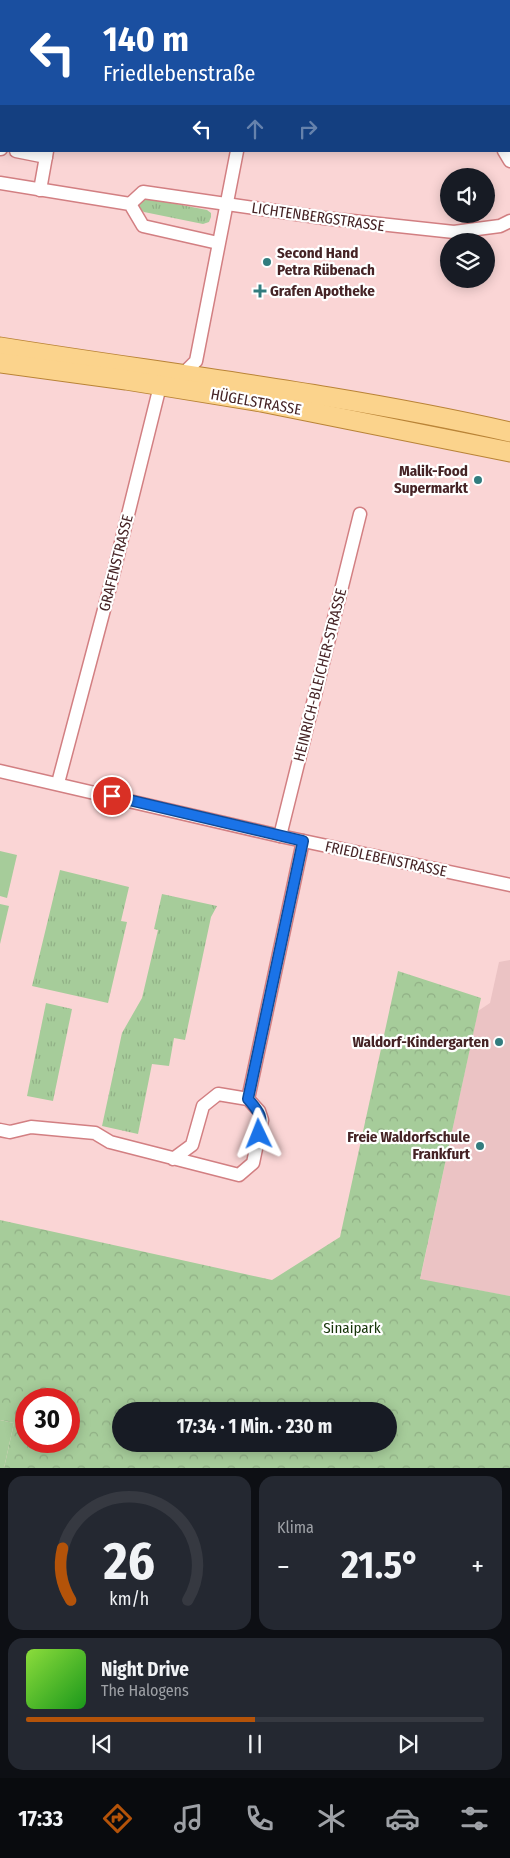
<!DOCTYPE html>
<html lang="de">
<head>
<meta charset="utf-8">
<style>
	:root { --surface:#171b24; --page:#242831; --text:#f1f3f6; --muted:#9ea1a6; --line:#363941; --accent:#b45309 }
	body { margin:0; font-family:"Fira Sans Condensed",sans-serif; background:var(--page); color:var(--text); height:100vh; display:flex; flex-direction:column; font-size:19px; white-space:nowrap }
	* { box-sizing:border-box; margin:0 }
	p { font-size:16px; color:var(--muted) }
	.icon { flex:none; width:28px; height:28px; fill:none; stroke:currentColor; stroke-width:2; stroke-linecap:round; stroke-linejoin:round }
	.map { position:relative; height:1468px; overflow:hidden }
	.details { display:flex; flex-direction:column; gap:8px; padding:8px; background:#0d0f14; flex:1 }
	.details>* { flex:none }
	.top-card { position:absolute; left:0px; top:0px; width:510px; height:152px; box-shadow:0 2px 12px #0003; background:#1a4fa0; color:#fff; overflow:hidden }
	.controls { position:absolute; left:440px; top:168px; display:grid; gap:10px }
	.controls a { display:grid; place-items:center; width:55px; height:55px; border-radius:50%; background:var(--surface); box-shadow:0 2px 12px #0003; font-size:25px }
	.speed { position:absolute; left:15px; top:1388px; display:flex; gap:10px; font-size:25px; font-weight:700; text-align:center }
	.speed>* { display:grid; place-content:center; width:65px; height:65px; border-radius:50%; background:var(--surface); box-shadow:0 2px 12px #0003; line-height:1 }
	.speed .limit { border:8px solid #d22; background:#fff; color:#111 }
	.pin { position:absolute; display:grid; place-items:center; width:42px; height:42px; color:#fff; margin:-21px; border:2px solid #fff; border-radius:50%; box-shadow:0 1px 5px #0007 }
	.me { position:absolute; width:55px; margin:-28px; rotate:358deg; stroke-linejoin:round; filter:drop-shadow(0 0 4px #0008) }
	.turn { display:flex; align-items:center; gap:18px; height:105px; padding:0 20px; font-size:22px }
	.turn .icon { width:65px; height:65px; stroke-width:2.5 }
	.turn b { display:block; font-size:35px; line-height:42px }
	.lanes { display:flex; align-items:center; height:48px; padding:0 20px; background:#0003; justify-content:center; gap:25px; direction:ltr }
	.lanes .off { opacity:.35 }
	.big { font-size:38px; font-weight:700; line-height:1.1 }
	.details .card { flex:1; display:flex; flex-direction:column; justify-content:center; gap:8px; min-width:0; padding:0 18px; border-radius:15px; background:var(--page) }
	.details .dial { align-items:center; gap:0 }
	.dial svg { height:130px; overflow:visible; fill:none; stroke:var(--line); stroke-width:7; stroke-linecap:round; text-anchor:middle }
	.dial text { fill:var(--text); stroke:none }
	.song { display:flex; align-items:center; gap:15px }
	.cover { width:60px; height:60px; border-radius:8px; background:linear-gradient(135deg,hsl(90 70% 55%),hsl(120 70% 35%)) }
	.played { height:5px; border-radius:2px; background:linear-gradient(90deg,var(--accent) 50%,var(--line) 50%) }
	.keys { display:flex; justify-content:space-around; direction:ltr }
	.heat { display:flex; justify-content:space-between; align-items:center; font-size:28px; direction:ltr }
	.details .tiles { flex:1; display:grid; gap:8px; grid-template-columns:1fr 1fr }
	.card:last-child { grid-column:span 2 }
	.trip { position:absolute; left:112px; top:1402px; width:285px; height:50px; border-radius:25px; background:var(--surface); box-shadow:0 2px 12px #0003; font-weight:700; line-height:50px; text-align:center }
	.tabs { display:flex; height:80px; justify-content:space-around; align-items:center; background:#090b0e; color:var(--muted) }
	.tabs .icon { width:35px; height:35px }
	.tabs .active { color:var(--accent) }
	.tabs b { font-size:22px; color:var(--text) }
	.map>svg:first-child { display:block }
	.built { fill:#ebc3c4 }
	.grass { fill:url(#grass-tufts) }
	.park { fill:url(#park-crowns); fill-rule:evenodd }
	.pitch { fill:#a6cc9a }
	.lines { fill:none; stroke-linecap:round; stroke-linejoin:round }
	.street-casing { stroke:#d27f82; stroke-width:15 }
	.primary-casing { stroke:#b98336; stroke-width:21 }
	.street { stroke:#fff; stroke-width:12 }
	.primary { stroke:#fbd38c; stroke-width:19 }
	.route-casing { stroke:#114b97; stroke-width:12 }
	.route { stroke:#1a73e8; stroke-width:9 }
	.poi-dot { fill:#327c7e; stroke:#fff; stroke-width:2 }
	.labels { text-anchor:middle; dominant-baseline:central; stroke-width:4.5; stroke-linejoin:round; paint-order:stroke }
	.street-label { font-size:15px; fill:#452325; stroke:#fff }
	.poi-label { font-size:15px; font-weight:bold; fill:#452325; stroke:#fff; text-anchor:end }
	.park-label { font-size:15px; fill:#163409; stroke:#fff }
</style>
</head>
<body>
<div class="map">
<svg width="510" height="1468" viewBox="0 0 510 1468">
	<defs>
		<pattern id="grass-tufts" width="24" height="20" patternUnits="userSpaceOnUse" patternTransform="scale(1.25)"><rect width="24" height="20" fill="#a6cc9a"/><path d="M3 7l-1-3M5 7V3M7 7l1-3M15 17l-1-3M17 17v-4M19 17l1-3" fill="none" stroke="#90af85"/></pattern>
		<pattern id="park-crowns" width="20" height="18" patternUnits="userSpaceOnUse" patternTransform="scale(1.25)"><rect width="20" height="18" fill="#a6cc9a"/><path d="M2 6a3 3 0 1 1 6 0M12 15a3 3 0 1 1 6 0" fill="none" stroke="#90af85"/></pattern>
	</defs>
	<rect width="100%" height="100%" fill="#fad5d5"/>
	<!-- built -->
	<polygon class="built" points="510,960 510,1296 420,1280 478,1011 490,1003 499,962"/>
	<!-- grass -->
	<g class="grass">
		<polygon points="146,198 207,210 211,213 211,217 209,222 203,224 144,212 139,209 138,205 141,200"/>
		<polygon points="60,870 129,887 121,921 127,922 108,1003 32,986"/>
		<polygon points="162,894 217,906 211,917 185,1040 174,1038 169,1066 152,1064 138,1134 102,1126 122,1033 142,998 158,930 154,929"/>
		<polygon points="46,1003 72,1009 53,1101 27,1096"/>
	</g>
	<!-- park -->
	<path class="park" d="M398 971 481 998 420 1279 510 1296V1468H4L14 1423 0 1420V1220L272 1280 340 1237ZM26 1399H69V1441H26ZM121 1411H389V1444H121Z"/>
	<!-- pitch -->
	<g class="pitch">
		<polygon points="0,851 17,855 7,898 0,896"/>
		<polygon points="0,904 9,906 0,944"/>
		<polygon points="0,1420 14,1423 4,1468 0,1468"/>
		<polygon points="196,1444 216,1444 215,1455 195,1453"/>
	</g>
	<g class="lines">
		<defs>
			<g id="street">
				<polyline points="372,0 373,1"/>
				<polyline points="103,1 104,0"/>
				<polyline points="268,1 268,0"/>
				<polyline points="509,93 510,92"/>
				<polyline points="0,148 1,149"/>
				<polyline points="16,151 46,157"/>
				<polyline points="504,151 510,161"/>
				<polyline points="0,183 130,204 143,226 218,243"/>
				<polyline points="40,190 47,151"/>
				<polyline points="130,204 143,192 324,218 454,232 500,226 510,221"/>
				<polyline points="0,771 280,836 510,885"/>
				<polyline points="58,783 110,587 160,386 182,375 196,361 237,151"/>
				<polyline points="280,836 360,514"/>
				<polyline points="248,1099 303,841"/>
				<polyline points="0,1130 10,1132 31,1127 95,1133 110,1142 239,1175 253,1163 262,1120 259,1111 248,1099 218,1094 203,1106 192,1145 173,1159"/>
			</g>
			<g id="primary">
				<path d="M0 347C169 374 343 394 510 432"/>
				<polyline points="0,363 126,380 261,402 510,452"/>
			</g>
		</defs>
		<!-- street casing -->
		<use href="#street" class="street-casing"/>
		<!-- primary casing -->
		<use href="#primary" class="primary-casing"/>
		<!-- street -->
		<use href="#street" class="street"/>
		<!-- primary -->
		<use href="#primary" class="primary"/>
	</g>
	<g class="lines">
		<defs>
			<path id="route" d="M112 796 303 841 248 1099C260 1113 263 1116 259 1134"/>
		</defs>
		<!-- route casing -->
		<use href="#route" class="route-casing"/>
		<!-- route -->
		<use href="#route" class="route"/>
	</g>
	<!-- markers -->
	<g class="poi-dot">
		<circle cx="267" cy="262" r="5"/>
		<path d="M257.5 283.5h5v5h5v5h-5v5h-5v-5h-5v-5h5z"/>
		<circle cx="478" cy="480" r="5"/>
		<circle cx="499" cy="1042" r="5"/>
		<circle cx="480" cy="1146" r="5"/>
	</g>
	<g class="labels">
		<!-- street labels -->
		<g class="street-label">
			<text transform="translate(318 217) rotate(8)">LICHTENBERGSTRASSE</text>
			<text transform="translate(256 402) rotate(10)">HÜGELSTRASSE</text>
			<text transform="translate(116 563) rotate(-76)">GRAFENSTRASSE</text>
			<text transform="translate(320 675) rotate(-76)">HEINRICH-BLEICHER-STRASSE</text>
			<text transform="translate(386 859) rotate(12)">FRIEDLEBENSTRASSE</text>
		</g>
		<!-- poi labels -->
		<g class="poi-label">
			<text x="277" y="253" text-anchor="start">Second Hand<tspan x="277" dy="17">Petra Rübenach</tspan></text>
			<text x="270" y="291" text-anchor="start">Grafen Apotheke</text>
			<text x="468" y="471">Malik-Food<tspan x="468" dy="17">Supermarkt</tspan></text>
			<text x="489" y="1042">Waldorf-Kindergarten</text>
			<text x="470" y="1137">Freie Waldorfschule<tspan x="470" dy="17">Frankfurt</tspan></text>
		</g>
		<!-- park labels -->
		<g class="park-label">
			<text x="352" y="1328">Sinaipark</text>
		</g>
	</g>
</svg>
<div class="controls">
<a><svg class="icon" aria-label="sound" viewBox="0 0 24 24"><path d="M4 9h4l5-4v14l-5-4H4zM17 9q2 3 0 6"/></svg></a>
<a><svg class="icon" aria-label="layers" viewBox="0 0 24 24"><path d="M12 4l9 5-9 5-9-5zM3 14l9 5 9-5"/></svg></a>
</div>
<div class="speed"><div class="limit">30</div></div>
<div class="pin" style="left:112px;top:796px;background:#d93025"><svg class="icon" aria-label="arrive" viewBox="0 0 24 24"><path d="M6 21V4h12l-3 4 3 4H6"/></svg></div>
<svg class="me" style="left:259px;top:1134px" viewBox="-20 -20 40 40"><path d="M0-17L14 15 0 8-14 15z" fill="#1a73e8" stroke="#fff" stroke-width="4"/></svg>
<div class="trip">17:34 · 1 Min. · 230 m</div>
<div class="top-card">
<div class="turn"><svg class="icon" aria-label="left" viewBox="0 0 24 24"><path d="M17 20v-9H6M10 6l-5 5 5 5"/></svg><div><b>140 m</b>Friedlebenstraße</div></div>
<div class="lanes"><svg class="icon" aria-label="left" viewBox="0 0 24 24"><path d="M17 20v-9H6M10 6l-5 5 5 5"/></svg><svg class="icon off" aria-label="ahead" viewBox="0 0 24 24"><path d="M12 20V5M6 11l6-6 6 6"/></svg><svg class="icon off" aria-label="right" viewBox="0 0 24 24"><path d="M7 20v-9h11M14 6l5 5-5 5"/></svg></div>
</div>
</div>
<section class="details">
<div class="tiles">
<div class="card dial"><svg viewBox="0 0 100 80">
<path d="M14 69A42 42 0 1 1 86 69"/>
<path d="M14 69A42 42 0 0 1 9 37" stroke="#b45309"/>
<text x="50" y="56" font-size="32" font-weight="700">26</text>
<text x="50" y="72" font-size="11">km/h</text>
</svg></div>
<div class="card"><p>Klima</p>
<div class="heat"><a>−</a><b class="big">21.5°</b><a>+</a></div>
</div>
<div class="card">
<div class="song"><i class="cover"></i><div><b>Night Drive</b><p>The Halogens</p></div></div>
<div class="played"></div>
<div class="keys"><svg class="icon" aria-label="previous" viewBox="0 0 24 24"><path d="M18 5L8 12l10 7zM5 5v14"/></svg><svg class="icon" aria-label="pause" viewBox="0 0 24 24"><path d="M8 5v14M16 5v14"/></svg><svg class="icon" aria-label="next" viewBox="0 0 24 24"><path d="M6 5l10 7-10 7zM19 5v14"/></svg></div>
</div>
</div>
</section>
<nav class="tabs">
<b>17:33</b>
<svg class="icon active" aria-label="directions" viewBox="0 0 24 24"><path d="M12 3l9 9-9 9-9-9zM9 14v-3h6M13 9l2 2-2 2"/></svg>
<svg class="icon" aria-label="music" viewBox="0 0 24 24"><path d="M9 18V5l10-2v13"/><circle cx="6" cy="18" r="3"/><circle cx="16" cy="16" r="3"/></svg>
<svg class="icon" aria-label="phone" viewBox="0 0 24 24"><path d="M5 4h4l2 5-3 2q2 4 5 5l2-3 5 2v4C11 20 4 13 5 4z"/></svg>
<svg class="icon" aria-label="climate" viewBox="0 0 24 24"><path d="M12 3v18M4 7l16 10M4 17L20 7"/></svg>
<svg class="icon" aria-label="car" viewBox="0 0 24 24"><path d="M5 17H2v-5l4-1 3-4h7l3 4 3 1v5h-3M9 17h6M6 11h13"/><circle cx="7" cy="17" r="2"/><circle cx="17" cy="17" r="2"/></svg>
<svg class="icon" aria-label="filters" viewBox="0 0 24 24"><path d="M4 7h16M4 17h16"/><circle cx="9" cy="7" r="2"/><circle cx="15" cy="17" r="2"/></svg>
</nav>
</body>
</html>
